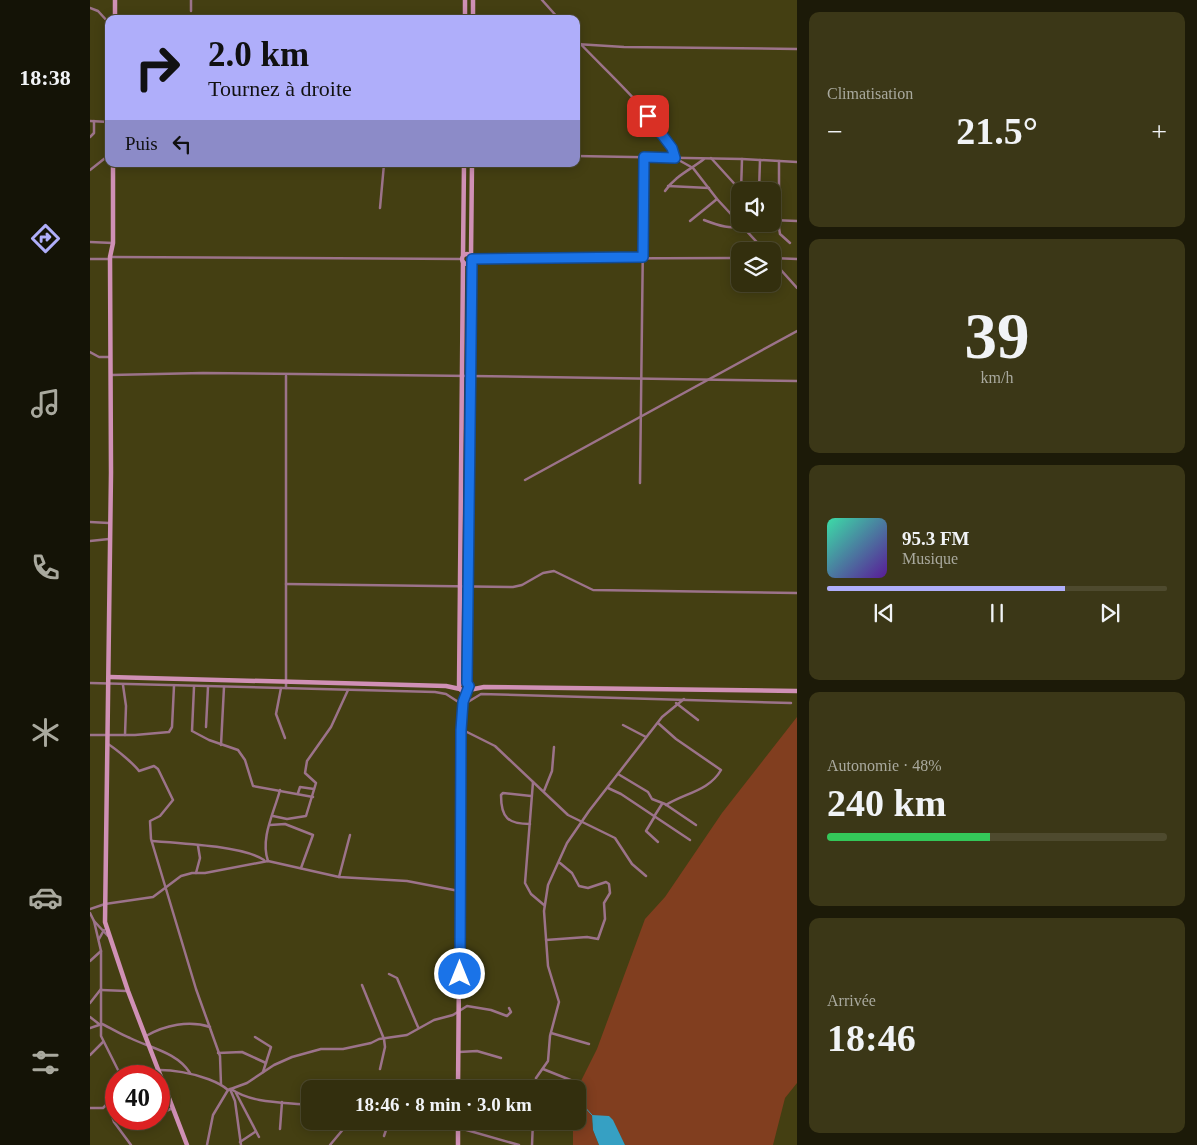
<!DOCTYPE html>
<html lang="fr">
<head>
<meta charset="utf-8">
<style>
	:root { --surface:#332f0e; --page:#3b3717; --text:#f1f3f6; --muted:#a9a99e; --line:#4e4a2e; --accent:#afaefa }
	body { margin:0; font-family:"Times New Roman",serif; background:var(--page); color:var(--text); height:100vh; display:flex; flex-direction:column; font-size:19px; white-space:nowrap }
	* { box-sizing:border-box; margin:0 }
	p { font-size:16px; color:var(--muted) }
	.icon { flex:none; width:28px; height:28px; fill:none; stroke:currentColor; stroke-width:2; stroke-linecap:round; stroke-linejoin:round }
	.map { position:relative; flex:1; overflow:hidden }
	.side { display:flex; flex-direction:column; gap:12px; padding:12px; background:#1c1a08; width:400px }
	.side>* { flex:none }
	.guide { position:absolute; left:15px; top:15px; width:475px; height:152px; border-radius:10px; box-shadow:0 2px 12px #0003,0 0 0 1px var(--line); background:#afaefa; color:#111; overflow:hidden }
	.buttons { position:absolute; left:641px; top:182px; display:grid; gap:10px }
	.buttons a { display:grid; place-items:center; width:50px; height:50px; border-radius:10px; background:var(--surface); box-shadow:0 2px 12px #0003,0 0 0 1px var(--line); font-size:25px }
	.speed { position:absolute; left:15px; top:1065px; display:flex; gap:10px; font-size:25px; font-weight:700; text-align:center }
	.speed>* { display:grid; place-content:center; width:65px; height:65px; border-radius:50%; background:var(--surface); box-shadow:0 2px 12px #0003,0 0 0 1px var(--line); line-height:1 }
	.speed .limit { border:8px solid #d22; background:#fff; color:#111 }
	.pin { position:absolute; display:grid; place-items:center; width:42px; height:42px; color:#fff; margin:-21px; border-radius:10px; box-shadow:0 2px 8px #0006 }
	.me { position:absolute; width:55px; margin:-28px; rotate:0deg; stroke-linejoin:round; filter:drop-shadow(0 0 4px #0008) }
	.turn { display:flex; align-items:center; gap:18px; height:105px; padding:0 20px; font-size:22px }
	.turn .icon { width:65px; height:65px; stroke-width:2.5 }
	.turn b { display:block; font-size:35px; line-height:42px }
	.then { display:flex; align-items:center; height:48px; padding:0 20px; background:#0003; gap:10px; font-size:19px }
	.big { font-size:38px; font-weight:700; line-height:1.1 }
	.side .card { flex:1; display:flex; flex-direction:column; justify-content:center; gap:8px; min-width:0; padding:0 18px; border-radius:10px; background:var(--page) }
	.side .dial { align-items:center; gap:0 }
	.dial b { font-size:65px; line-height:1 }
	.song { display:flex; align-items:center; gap:15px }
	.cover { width:60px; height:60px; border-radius:8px; background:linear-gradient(135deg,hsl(160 70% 55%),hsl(270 70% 35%)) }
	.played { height:5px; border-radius:2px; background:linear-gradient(90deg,var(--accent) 70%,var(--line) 70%) }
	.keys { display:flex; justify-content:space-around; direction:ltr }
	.heat { display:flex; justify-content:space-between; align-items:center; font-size:28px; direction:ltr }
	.charge { height:8px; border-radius:4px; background:linear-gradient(90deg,#34c759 48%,var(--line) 0) }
	.trip { position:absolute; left:211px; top:1080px; width:285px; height:50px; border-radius:10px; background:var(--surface); box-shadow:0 2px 12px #0003,0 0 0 1px var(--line); font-weight:700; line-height:50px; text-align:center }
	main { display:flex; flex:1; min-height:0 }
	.dock { display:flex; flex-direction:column; width:90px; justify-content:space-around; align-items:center; background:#141306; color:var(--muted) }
	.dock .icon { width:35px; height:35px }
	.dock .on { color:var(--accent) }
	.dock b { font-size:22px; color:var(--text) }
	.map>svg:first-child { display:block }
	.green { fill:#813e1f }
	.water { fill:#36a0c3 }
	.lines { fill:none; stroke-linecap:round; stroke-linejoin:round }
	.stream { stroke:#36a0c3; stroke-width:1 }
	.street { stroke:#9c738a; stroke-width:2.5 }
	.secondary { stroke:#d090b5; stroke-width:4.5 }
	.route-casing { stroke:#114b97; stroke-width:12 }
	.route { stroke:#1a73e8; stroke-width:9 }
</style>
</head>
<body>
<main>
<nav class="dock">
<b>18:38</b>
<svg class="icon on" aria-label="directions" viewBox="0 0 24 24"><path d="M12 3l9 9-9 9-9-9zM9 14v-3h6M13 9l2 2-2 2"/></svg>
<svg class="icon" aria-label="music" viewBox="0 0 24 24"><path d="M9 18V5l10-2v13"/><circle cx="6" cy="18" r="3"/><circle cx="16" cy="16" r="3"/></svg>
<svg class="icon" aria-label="phone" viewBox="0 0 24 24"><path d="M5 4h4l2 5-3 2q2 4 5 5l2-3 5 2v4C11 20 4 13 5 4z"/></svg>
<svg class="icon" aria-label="climate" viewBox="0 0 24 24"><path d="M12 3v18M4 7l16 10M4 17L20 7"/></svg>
<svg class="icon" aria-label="car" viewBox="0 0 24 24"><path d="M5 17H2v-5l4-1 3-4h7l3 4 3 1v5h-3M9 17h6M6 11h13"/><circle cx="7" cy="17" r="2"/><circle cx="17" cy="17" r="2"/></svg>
<svg class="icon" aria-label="filters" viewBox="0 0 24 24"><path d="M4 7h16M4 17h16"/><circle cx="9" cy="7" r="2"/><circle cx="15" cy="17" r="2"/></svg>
</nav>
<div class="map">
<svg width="707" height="1145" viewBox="0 0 707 1145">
	<rect width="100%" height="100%" fill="#443f12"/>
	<!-- green -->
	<polygon class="green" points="707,717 707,1083 695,1098 683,1145 535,1145 525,1126 502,1115 503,1130 509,1145 483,1145 483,1121 488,1121 487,1089 507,1049 555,919 575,897 632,813"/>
	<!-- water -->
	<polygon class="water" points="502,1115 519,1116 523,1120 535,1145 509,1145 503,1130"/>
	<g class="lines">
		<!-- stream -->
		<polyline class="stream" points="488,1097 493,1099 491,1103 502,1115"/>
		<!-- street -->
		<g class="street">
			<polyline points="101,0 101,11"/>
			<polyline points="452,0 469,19"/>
			<polyline points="0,8 8,11 19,23"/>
			<path d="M486 39C515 71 571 118 585 158L603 168 627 199 675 251"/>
			<polyline points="486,44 534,47 707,49"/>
			<polyline points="0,121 19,122"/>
			<polyline points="0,137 4,133 4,121"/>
			<polyline points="486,156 652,159 707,162"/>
			<polyline points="621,158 651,191"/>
			<polyline points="689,161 689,228 690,234 700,243"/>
			<polyline points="0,170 19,155"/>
			<polyline points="578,186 619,188"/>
			<path d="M575 191C585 176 600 170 614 159"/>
			<polyline points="651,191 652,159"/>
			<polyline points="669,191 670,160"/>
			<polyline points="290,208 294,164"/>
			<path d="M614 220C627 225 643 231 655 224"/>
			<polyline points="682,220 707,221"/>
			<polyline points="600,221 627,199"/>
			<polyline points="0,242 23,243"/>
			<polyline points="21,257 372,259"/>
			<polyline points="682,258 707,259"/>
			<polyline points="0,259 20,259"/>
			<polyline points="382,259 650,258"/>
			<polyline points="682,260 707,288"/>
			<polyline points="0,352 9,357 20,357"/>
			<polyline points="21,375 113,373 381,376 707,381"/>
			<polyline points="196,376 196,688"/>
			<polyline points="435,480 707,331"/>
			<polyline points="550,483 554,157"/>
			<polyline points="0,522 19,523"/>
			<polyline points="0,541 19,539"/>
			<polyline points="196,584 423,587 432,585 453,573 464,571 503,590 707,593"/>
			<polyline points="0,683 345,692 356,694 373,705 391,694 701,703"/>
			<polyline points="33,685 36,706 35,735"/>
			<polyline points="104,687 102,731 119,740 148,750 155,760 163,786 223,797"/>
			<polyline points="191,688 186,714 195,738"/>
			<polyline points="586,703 608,720"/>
			<path d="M568 723 586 739 631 770C619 791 595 793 576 805"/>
			<polyline points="533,725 556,737"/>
			<polyline points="116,727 118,687"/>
			<polyline points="371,729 405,746 478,815 525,838 542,864 556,876"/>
			<polyline points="0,735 45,735 79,732 82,727 84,686"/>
			<path d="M18 744C26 749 44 764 49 771L64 766 68 769 83 800 70 816 60 821 61 839 106 989 130 1056 131 1085"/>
			<polyline points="131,745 134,687"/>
			<polyline points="528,774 558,792 562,799 575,804 606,825"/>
			<polyline points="443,782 435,883 441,894 454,905"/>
			<polyline points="518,788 531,794 600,840"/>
			<polyline points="454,791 462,771 464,747"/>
			<polyline points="208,793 210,787 224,789"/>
			<polyline points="565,815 572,804"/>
			<polyline points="183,816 197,819 216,816 226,783 215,773 217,761 241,727 258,690"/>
			<polyline points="565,816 556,831 568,842"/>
			<path d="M440 824C418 824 411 818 411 795L413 793 441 796"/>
			<polyline points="180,825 195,824 223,835 211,868"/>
			<path d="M62 841C89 843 153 846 174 860"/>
			<path d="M178 861C170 838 184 813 190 790"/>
			<polyline points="106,873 110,858 108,846"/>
			<polyline points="249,877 260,835"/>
			<polyline points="0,909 15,904 63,897 91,876 102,873 115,873 178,861 249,877 317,881 369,891"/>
			<polyline points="0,913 4,921 18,936"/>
			<polyline points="4,921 11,951 11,1036 31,1076"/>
			<polyline points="9,939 14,930"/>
			<polyline points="456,940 497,937 508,939 515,919 514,903 520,893 519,884 516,882 498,888 489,886 482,873 470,863"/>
			<polyline points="0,961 11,951"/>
			<polyline points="299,974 307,978 328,1027"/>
			<polyline points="272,985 294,1039 295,1047 290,1069"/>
			<polyline points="11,990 37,991"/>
			<polyline points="0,1003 11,989"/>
			<polyline points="0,1017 9,1024"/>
			<path d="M0 1028 12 1024C21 1028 30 1034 40 1038 60 1048 87 1052 100 1073"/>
			<polyline points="461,1033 499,1044"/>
			<path d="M56 1036C75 1025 99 1020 120 1027"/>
			<polyline points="165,1037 181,1047 173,1072"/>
			<polyline points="369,1052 387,1051 411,1058"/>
			<polyline points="128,1053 152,1052 176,1063"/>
			<polyline points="0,1055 13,1042"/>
			<polyline points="453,1069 483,1081"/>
			<path d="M44 1076C65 1063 120 1074 138 1090L123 1115 117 1145"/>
			<polyline points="140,1089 145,1101 151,1145"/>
			<path d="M141 1089C163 1104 195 1102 220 1105"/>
			<polyline points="446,1089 446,1078 458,1061 460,1036 469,1002 458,966 454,911 458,885 477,843 499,811 572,717 594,699"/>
			<polyline points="138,1090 157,1083 184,1065 202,1057 231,1049 253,1049 281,1043 289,1039 317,1035 344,1020 363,1015 377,1006 401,1010 417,1016 421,1012 419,1008"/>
			<polyline points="146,1093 169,1137"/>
			<polyline points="18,1103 24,1122 41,1145"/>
			<polyline points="0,1108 13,1108 26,1095"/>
			<polyline points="69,1114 83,1108"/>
			<polyline points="333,1121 366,1127 429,1145"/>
			<polyline points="434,1121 443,1125"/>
			<polyline points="190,1129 192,1102"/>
			<polyline points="294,1136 299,1121"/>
			<polyline points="150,1142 165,1132"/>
			<polyline points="240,1145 260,1121"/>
			<polyline points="442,1145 443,1121"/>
		</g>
		<!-- secondary -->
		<g class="secondary">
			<polyline points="25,19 25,0"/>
			<polyline points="375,19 375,0"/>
			<polyline points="383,19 383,0"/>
			<polyline points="23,164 23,243 20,257 21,473 15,922 38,991 97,1145"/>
			<circle cx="377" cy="259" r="5"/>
			<polyline points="373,255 374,164"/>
			<polyline points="381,255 382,164"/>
			<polyline points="19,677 356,686 370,689"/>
			<polyline points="371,683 378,684 378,691 373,692 369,688 373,262"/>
			<polyline points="377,683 382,261"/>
			<polyline points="379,690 394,687 707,691"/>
			<polyline points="368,1089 371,729 376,692"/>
			<polyline points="368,1145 368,1121"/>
		</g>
	</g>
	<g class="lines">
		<defs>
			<polyline id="route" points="370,974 371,730 373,702 379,686 377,683 382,259 553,257 554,157 585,158 582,148 558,116"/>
		</defs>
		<!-- route casing -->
		<use href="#route" class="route-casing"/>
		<!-- route -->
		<use href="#route" class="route"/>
	</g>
</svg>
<div class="buttons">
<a><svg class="icon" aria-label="sound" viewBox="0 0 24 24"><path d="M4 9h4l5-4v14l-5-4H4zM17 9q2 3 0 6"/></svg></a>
<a><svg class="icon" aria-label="layers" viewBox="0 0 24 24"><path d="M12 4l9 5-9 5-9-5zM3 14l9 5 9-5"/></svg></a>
</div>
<div class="speed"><div class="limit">40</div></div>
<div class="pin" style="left:558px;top:116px;background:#d93025"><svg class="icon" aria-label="arrive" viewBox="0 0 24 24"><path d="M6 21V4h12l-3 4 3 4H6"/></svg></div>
<svg class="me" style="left:370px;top:974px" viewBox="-20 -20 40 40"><circle r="17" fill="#1a73e8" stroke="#fff" stroke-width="3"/><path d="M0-11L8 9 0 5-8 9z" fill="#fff"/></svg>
<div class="trip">18:46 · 8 min · 3.0 km</div>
<div class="guide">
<div class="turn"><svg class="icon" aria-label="right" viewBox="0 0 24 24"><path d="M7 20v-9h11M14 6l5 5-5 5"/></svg><div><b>2.0 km</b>Tournez à droite</div></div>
<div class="then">Puis<svg class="icon" aria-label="left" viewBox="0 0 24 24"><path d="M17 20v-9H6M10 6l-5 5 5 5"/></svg></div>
</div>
</div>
<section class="side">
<div class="card"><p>Climatisation</p>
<div class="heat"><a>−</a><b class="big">21.5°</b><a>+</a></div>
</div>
<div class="card dial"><b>39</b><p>km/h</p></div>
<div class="card">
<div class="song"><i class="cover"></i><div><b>95.3 FM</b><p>Musique</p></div></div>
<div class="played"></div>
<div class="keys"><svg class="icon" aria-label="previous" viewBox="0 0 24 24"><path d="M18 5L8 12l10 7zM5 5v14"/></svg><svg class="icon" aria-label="pause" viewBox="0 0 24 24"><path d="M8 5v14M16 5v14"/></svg><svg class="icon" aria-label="next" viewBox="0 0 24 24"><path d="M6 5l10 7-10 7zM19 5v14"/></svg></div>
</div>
<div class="card"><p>Autonomie · 48%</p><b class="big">240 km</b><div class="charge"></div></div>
<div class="card"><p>Arrivée</p><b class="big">18:46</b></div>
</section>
</main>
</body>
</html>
